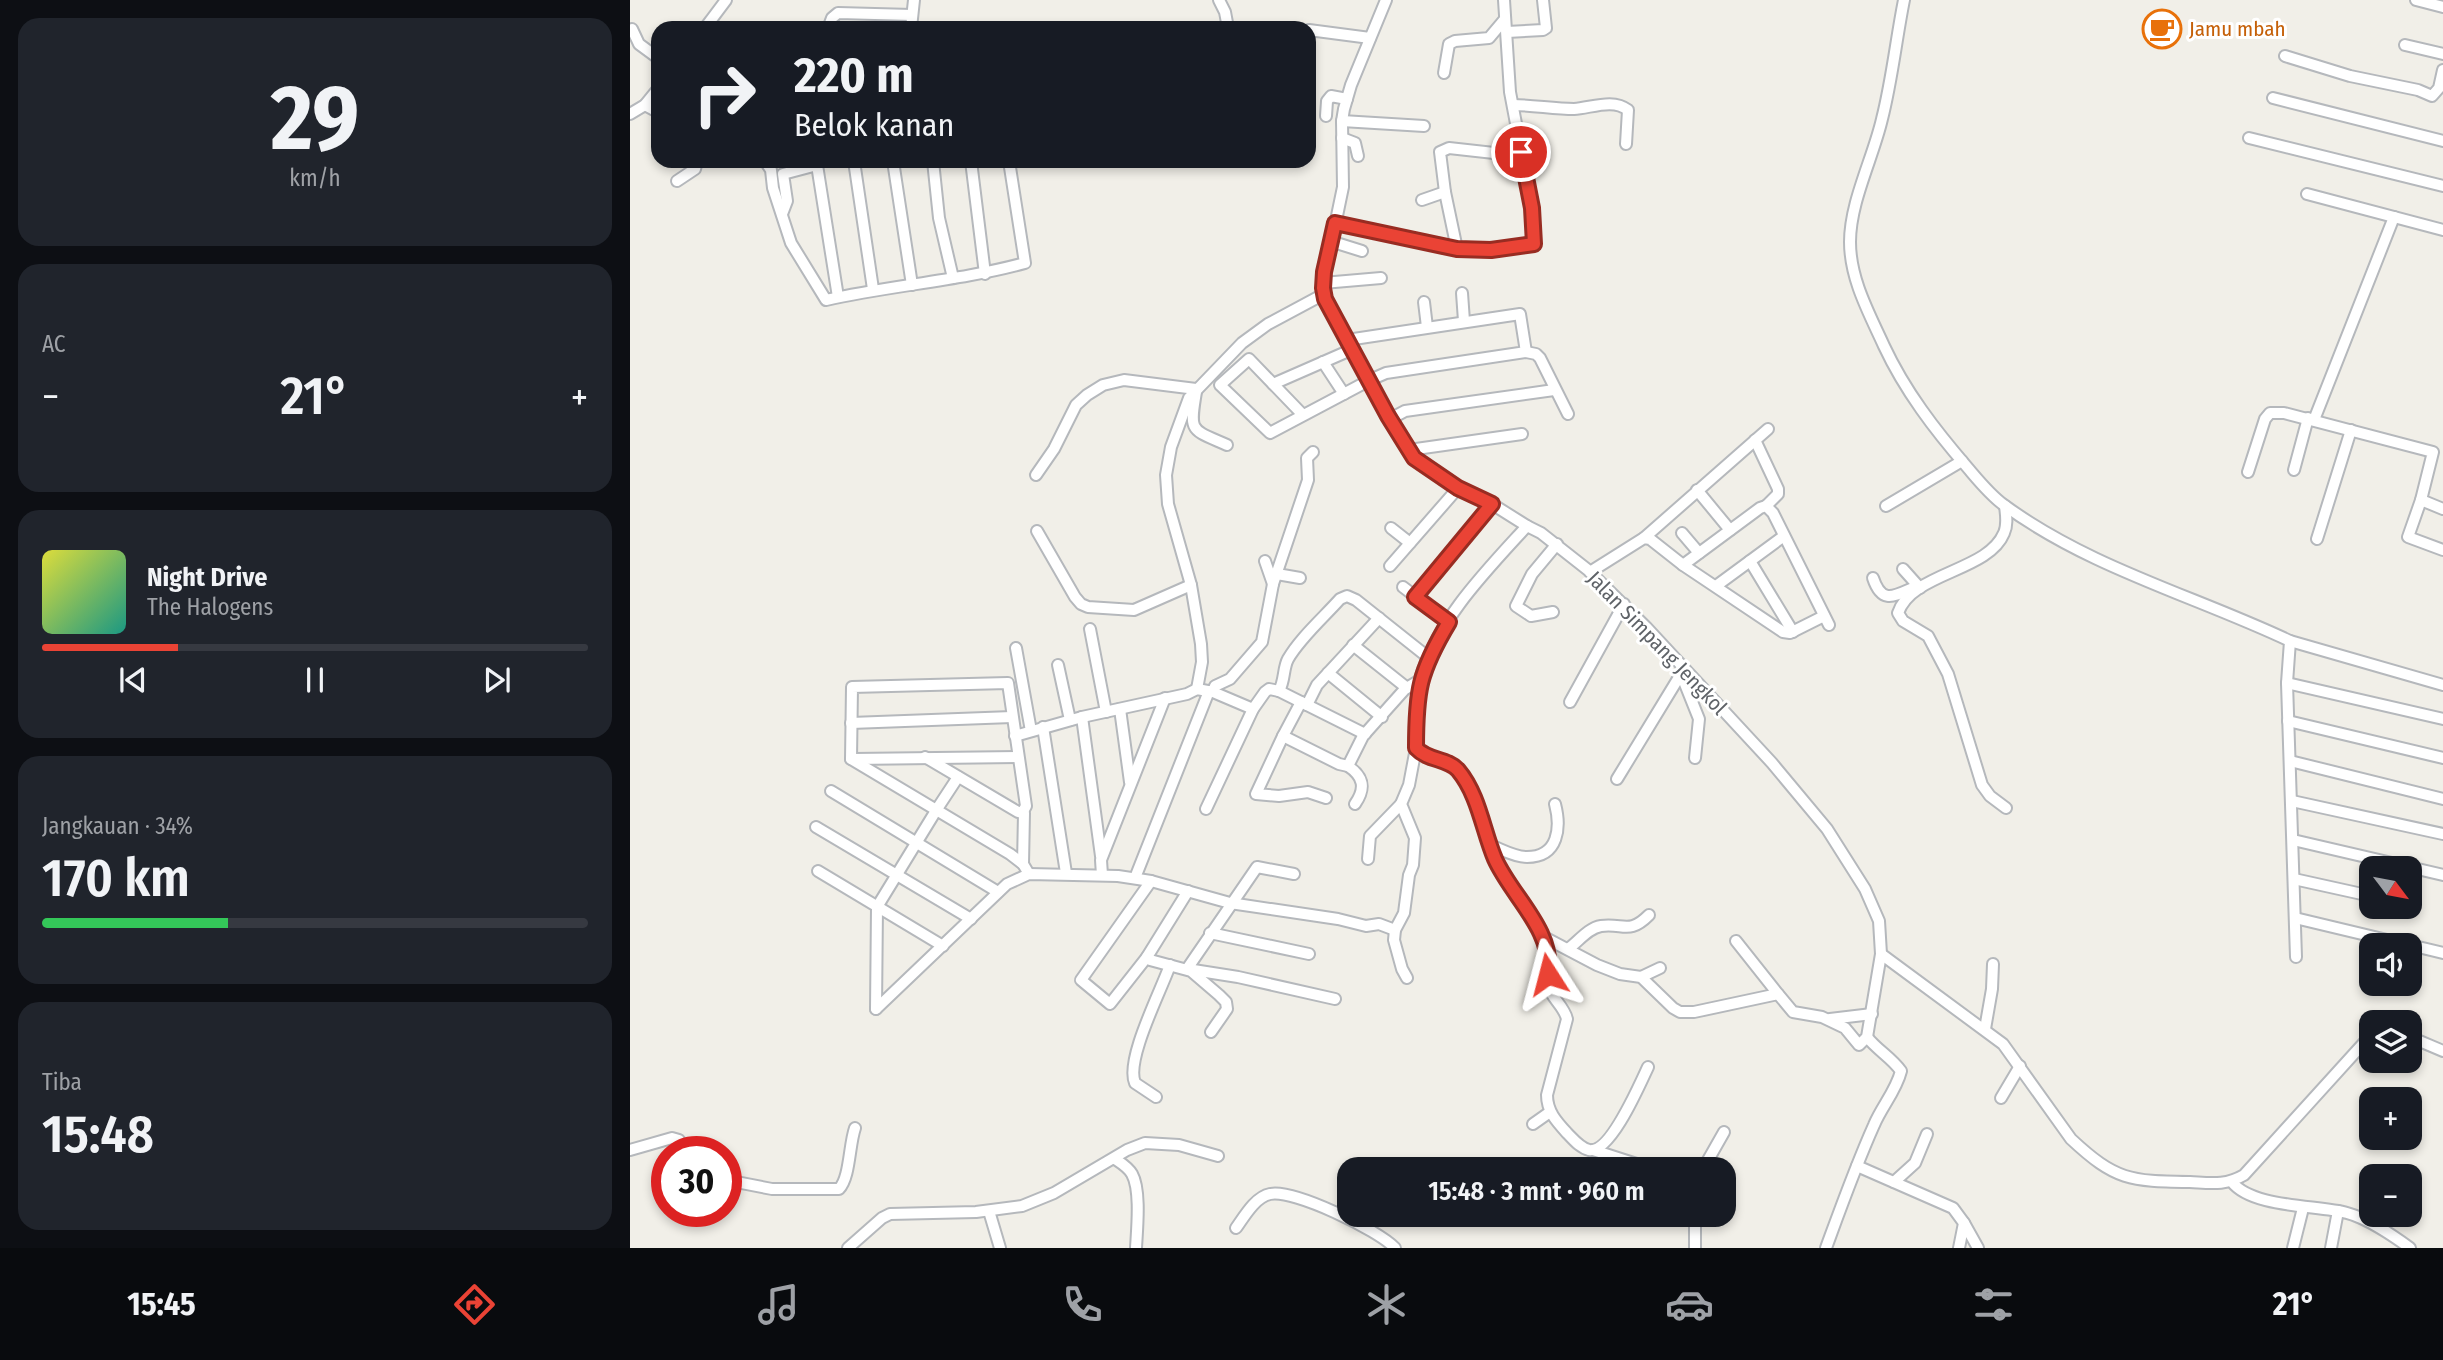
<!DOCTYPE html>
<html lang="id">
<head>
<meta charset="utf-8">
<style>
	:root { --surface:#171b24; --page:#20242c; --text:#f1f3f6; --muted:#9ea1a6; --line:#363941; --accent:#ea4335 }
	body { margin:0; font-family:"Fira Sans Condensed",sans-serif; background:var(--page); color:var(--text); height:100vh; display:flex; flex-direction:column; font-size:26px; white-space:nowrap }
	* { box-sizing:border-box; margin:0 }
	p { font-size:23px; color:var(--muted) }
	.icon { flex:none; width:38px; height:38px; fill:none; stroke:currentColor; stroke-width:2; stroke-linecap:round; stroke-linejoin:round }
	.map { position:relative; flex:1; overflow:hidden }
	.panel { display:flex; flex-direction:column; gap:18px; padding:18px; background:#0d0f14; width:630px }
	.panel>* { flex:none }
	.guide { position:absolute; left:21px; top:21px; width:665px; height:147px; border-radius:21px; box-shadow:0 4px 10px #0003; background:#171b24; color:var(--text); overflow:hidden }
	.needle { width:46px; rotate:122deg }
	.fabs { position:absolute; left:1729px; top:856px; display:grid; gap:14px }
	.fabs a { display:grid; place-items:center; width:63px; height:63px; border-radius:14px; background:var(--surface); box-shadow:0 4px 10px #0003; font-size:35px }
	.speed { position:absolute; left:21px; top:1136px; display:flex; gap:14px; font-size:35px; font-weight:700; text-align:center }
	.speed>* { display:grid; place-content:center; width:91px; height:91px; border-radius:50%; background:var(--surface); box-shadow:0 4px 10px #0003; line-height:1 }
	.speed .limit { border:10px solid #d22; background:#fff; color:#111 }
	.pin { position:absolute; display:grid; place-items:center; width:60px; height:60px; color:#fff; margin:-30px; border:4px solid #fff; border-radius:50%; box-shadow:0 2px 7px #0007 }
	.me { position:absolute; width:77px; margin:-38px; rotate:351deg; stroke-linejoin:round; filter:drop-shadow(0 0 5px #0008) }
	.turn { display:flex; align-items:center; gap:24px; height:147px; padding:0 28px; font-size:32px }
	.turn .icon { width:91px; height:91px; stroke-width:2.5 }
	.turn b { display:block; font-size:49px; line-height:60px }
	.big { font-size:52px; font-weight:600; line-height:1.1 }
	.panel .widget { flex:1; display:flex; flex-direction:column; justify-content:center; gap:10px; min-width:0; padding:0 24px; border-radius:21px; background:var(--page) }
	.panel .dial { align-items:center; gap:0 }
	.dial b { font-size:91px; line-height:1 }
	.song { display:flex; align-items:center; gap:21px }
	.cover { width:84px; height:84px; border-radius:10px; background:linear-gradient(135deg,hsl(60 70% 55%),hsl(170 70% 35%)) }
	.played { height:7px; border-radius:4px; background:linear-gradient(90deg,var(--accent) 25%,var(--line) 25%) }
	.keys { display:flex; justify-content:space-around; direction:ltr }
	.heat { display:flex; justify-content:space-between; align-items:center; font-size:38px; direction:ltr }
	.charge { height:10px; border-radius:5px; background:linear-gradient(90deg,#34c759 34%,var(--line) 0) }
	.trip { position:absolute; left:707px; top:1157px; width:399px; height:70px; border-radius:21px; background:var(--surface); box-shadow:0 4px 10px #0003; font-weight:600; line-height:70px; text-align:center }
	.tab-bar { display:flex; height:112px; justify-content:space-around; align-items:center; background:#090b0e; color:var(--muted) }
	.tab-bar .icon { width:49px; height:49px }
	.tab-bar .selected { color:var(--accent) }
	.tab-bar b { font-size:32px; color:var(--text) }
	main { display:flex; flex:1; min-height:0 }
	.map>svg:first-child { display:block }
	.lines { fill:none; stroke-linecap:round; stroke-linejoin:round }
	.street-casing { stroke:#b5b8bc; stroke-width:14 }
	.street { stroke:#fff; stroke-width:10 }
	.route-casing { stroke:#982c22; stroke-width:18 }
	.route { stroke:#ea4335; stroke-width:12 }
	.labels { text-anchor:middle; dominant-baseline:central; stroke-width:6; stroke-linejoin:round; paint-order:stroke }
	.food-label { font-size:21px; fill:#c56008; stroke:#fff; text-anchor:start }
	.street-label { font-size:21px; fill:#5f6368; stroke:#fff }
</style>
</head>
<body>
<main>
<section class="panel">
<div class="widget dial"><b>29</b><p>km/h</p></div>
<div class="widget"><p>AC</p>
<div class="heat"><a>−</a><b class="big">21°</b><a>+</a></div>
</div>
<div class="widget">
<div class="song"><i class="cover"></i><div><b>Night Drive</b><p>The Halogens</p></div></div>
<div class="played"></div>
<div class="keys"><svg class="icon" aria-label="previous" viewBox="0 0 24 24"><path d="M18 5L8 12l10 7zM5 5v14"/></svg><svg class="icon" aria-label="pause" viewBox="0 0 24 24"><path d="M8 5v14M16 5v14"/></svg><svg class="icon" aria-label="next" viewBox="0 0 24 24"><path d="M6 5l10 7-10 7zM19 5v14"/></svg></div>
</div>
<div class="widget"><p>Jangkauan · 34%</p><b class="big">170 km</b><div class="charge"></div></div>
<div class="widget"><p>Tiba</p><b class="big">15:48</b></div>
</section>
<div class="map">
<svg width="1813" height="1248" viewBox="0 0 1813 1248">
	<rect width="100%" height="100%" fill="#f1efe8"/>
	<g class="lines">
		<defs>
			<g id="street">
				<polyline points="589,0 595,12 598,28"/>
				<polyline points="756,0 721,85 714,109 712,121 713,187 693,283 698,306 758,416 784,458 828,488 862,504 897,526 911,533 958,570 1016,627 1142,763 1197,829 1235,889 1249,921 1251,954 1237,1037 1229,1045 1215,1028 1192,1017 1163,1012 1148,994 1064,1012 1050,1012 1043,1008 1011,977 990,974 967,965 910,935"/>
				<path d="M1274 0C1266 40 1262 80 1252 119 1243 158 1220 202 1220 242 1220 279 1239 313 1254 346 1275 391 1305 430 1337 467 1349 481 1360 495 1374 505 1460 568 1565 596 1660 641L1657 683 1666 957"/>
				<polyline points="1786,0 1813,7"/>
				<polyline points="199,26 202,18 208,13 282,15"/>
				<polyline points="75,28 96,0"/>
				<polyline points="281,28 284,0"/>
				<polyline points="2,29 9,44 28,58"/>
				<polyline points="679,30 740,38"/>
				<polyline points="877,32 913,30 916,28 913,0"/>
				<polyline points="1775,45 1813,54"/>
				<polyline points="1655,56 1720,76 1788,90 1802,96 1809,88 1813,70"/>
				<polyline points="814,73 819,44 825,41 859,38 875,19"/>
				<polyline points="1643,98 1813,141"/>
				<polyline points="15,105 28,112"/>
				<path d="M883 105C903 105 924 109 944 109 961 108 983 98 998 110L996 144"/>
				<polyline points="0,114 15,105 28,89"/>
				<polyline points="696,116 697,101 701,96 717,99"/>
				<polyline points="712,121 794,126"/>
				<polyline points="712,138 725,143 728,156"/>
				<polyline points="1619,138 1813,186"/>
				<path d="M135 161 141 170 143 188 161 243 196 300C262 285 329 281 395 263L379 161"/>
				<polyline points="224,161 243,289"/>
				<polyline points="263,161 282,285"/>
				<polyline points="303,161 309,218 323,278"/>
				<polyline points="341,161 355,274"/>
				<polyline points="187,165 208,297"/>
				<polyline points="47,181 65,169 67,161"/>
				<polyline points="1677,194 1813,230"/>
				<polyline points="792,200 815,192"/>
				<polyline points="152,214 157,201 153,174 187,165 187,161"/>
				<polyline points="705,223 827,249 861,250 904,244 902,208 880,92 874,0"/>
				<polyline points="700,241 732,251"/>
				<polyline points="827,249 815,192 810,152 819,148 864,153 891,152"/>
				<polyline points="693,283 751,278"/>
				<polyline points="832,293 834,321"/>
				<polyline points="794,302 797,327"/>
				<polyline points="896,352 906,354 910,358 938,414"/>
				<polyline points="693,362 714,394"/>
				<polyline points="643,384 723,349"/>
				<path d="M566 392C559 433 561 429 597 445"/>
				<polyline points="673,415 619,359 590,385 640,433 740,380 756,373 896,352 890,314 717,340"/>
				<polyline points="760,419 775,411 924,390"/>
				<polyline points="1684,420 1764,217"/>
				<polyline points="1125,440 1148,489 1148,494 1136,506"/>
				<polyline points="779,450 892,434"/>
				<polyline points="1664,470 1678,418"/>
				<polyline points="1618,472 1635,419 1640,413 1654,413 1803,452 1791,500 1813,509"/>
				<polyline points="406,475 424,449 446,405 457,395 473,385 494,380 566,389"/>
				<polyline points="1067,490 1100,530"/>
				<polyline points="1791,500 1778,537 1813,550"/>
				<polyline points="1256,506 1332,461"/>
				<path d="M1375 506C1376 515 1378 524 1374 533 1358 572 1282 572 1268 613L1273 621 1298 636 1318 674 1352 785 1360 796 1376 808"/>
				<path d="M897 526C856 571 808 619 790 679 784 701 786 726 786 748 798 761 817 758 828 771 849 795 853 831 866 860 880 891 905 916 917 949 921 962 915 974 918 986 922 999 934 1006 937 1019L917 1095C917 1111 926 1121 937 1133 943 1139 950 1148 959 1150 980 1154 1010 1084 1018 1067"/>
				<polyline points="761,528 780,543"/>
				<polyline points="407,531 445,597 451,604 458,607 504,610 561,585"/>
				<polyline points="1052,533 1069,553"/>
				<polyline points="1014,538 1138,429"/>
				<polyline points="1687,539 1721,430"/>
				<polyline points="635,561 643,584"/>
				<polyline points="1120,561 1163,632"/>
				<polyline points="1053,565 1130,508 1136,506 1143,513 1199,625"/>
				<polyline points="760,566 828,488"/>
				<polyline points="1273,569 1290,588"/>
				<polyline points="960,572 1014,538 1020,539 1053,565 1153,632 1160,633 1194,616"/>
				<polyline points="647,574 670,578"/>
				<path d="M1243 578C1252 605 1264 596 1285 587"/>
				<polyline points="1086,586 1154,536"/>
				<polyline points="773,587 819,622"/>
				<polyline points="785,597 862,504"/>
				<polyline points="923,612 901,616 886,606 902,574 927,544"/>
				<polyline points="460,629 476,712"/>
				<polyline points="1660,641 1813,685"/>
				<polyline points="723,645 777,688"/>
				<polyline points="386,648 401,731"/>
				<polyline points="428,665 440,720"/>
				<polyline points="698,673 752,717"/>
				<polyline points="1051,674 1069,719 1065,758"/>
				<polyline points="1657,683 1813,719"/>
				<polyline points="567,689 572,662 571,644 561,585 538,504 536,475 541,447 559,398 612,343 638,324 694,294"/>
				<path d="M649 691C655 680 653 668 658 659 670 638 694 617 710 599L717 596 726 600 799 658"/>
				<polyline points="583,692 585,686 600,679 632,642 643,584 678,480 677,458 683,452"/>
				<polyline points="671,702 653,736 709,764 718,766"/>
				<polyline points="940,702 994,604"/>
				<polyline points="677,705 687,685 749,618"/>
				<polyline points="490,709 500,782"/>
				<polyline points="452,717 471,856"/>
				<polyline points="1658,721 1813,758"/>
				<polyline points="221,723 382,717"/>
				<polyline points="413,727 436,873"/>
				<polyline points="385,736 452,717 557,694 567,689 583,692 623,709"/>
				<polyline points="653,736 626,794 649,796 678,792 696,798"/>
				<polyline points="221,759 222,687 378,683 396,806 392,813 388,812 295,757"/>
				<polyline points="221,759 380,854 393,864 399,874"/>
				<polyline points="223,759 388,757"/>
				<polyline points="1660,761 1813,799"/>
				<polyline points="987,779 1054,669"/>
				<polyline points="201,791 368,892"/>
				<polyline points="1662,801 1813,834"/>
				<path d="M725 804C736 788 734 777 718 766L733 736 775 689 790 680"/>
				<polyline points="576,809 623,709 635,692 639,689 649,691 735,734"/>
				<polyline points="186,827 341,919"/>
				<polyline points="1663,840 1813,875"/>
				<path d="M860 845C871 849 884 857 897 857 929 857 931 827 925 804"/>
				<polyline points="738,859 740,836 771,804"/>
				<polyline points="393,864 394,813"/>
				<polyline points="188,871 313,946"/>
				<polyline points="664,874 627,867 557,969 608,977 705,999"/>
				<polyline points="472,875 471,860 535,698"/>
				<polyline points="505,878 579,691"/>
				<polyline points="1664,879 1741,896"/>
				<polyline points="558,891 517,957 520,960 561,971 589,995 596,1002 597,1009 581,1032"/>
				<polyline points="1665,918 1778,945"/>
				<polyline points="580,933 679,954"/>
				<polyline points="1106,941 1148,994"/>
				<polyline points="1780,945 1813,953"/>
				<path d="M938 949C948 942 958 928 971 926 994 923 999 935 1019 915"/>
				<path d="M1251 954 1373 1044 1441 1139C1486 1181 1500 1181 1560 1182 1580 1183 1595 1186 1614 1175L1741 1035"/>
				<polyline points="517,957 480,1004 451,980 521,881"/>
				<polyline points="1011,977 1030,968"/>
				<polyline points="777,978 772,969 764,940 765,930 774,913 779,875 783,865 785,838 771,804 779,785 786,748"/>
				<polyline points="246,1009 377,884 399,874 488,876 521,881 600,903 708,919 736,926 749,924 765,930"/>
				<polyline points="246,1009 247,907 307,809 328,777"/>
				<polyline points="1200,1019 1242,1014"/>
				<polyline points="1355,1029 1362,989 1363,964"/>
				<polyline points="1780,1037 1813,1051"/>
				<path d="M526 1097 505 1083C495 1060 531 991 540 965"/>
				<polyline points="1371,1098 1390,1066"/>
				<polyline points="903,1124 920,1112"/>
				<polyline points="0,1150 42,1138 49,1140 56,1152"/>
				<polyline points="963,1150 1022,1169"/>
				<path d="M485 1159C491 1163 498 1167 502 1174 511 1190 507 1229 506 1248"/>
				<polyline points="1227,1166 1323,1208 1334,1223 1329,1248"/>
				<polyline points="1073,1169 1094,1132"/>
				<path d="M96 1180 142 1189H209C220 1178 219 1145 225 1128"/>
				<polyline points="1264,1182 1285,1163 1297,1134"/>
				<path d="M1602 1182C1622 1208 1688 1205 1717 1213 1739 1219 1762 1235 1780 1248"/>
				<polyline points="359,1211 370,1248"/>
				<polyline points="1062,1214 1065,1226 1065,1248"/>
				<polyline points="1334,1223 1348,1248"/>
				<path d="M606 1228C614 1217 625 1197 640 1194 664 1189 748 1230 765 1248"/>
				<polyline points="218,1248 252,1218 260,1214 346,1212 392,1206 424,1193 497,1150 515,1143 549,1145 588,1156"/>
				<path d="M1196 1248C1211 1207 1226 1165 1244 1125 1252 1106 1266 1091 1271 1071 1261 1057 1247 1050 1237 1037"/>
				<polyline points="1663,1248 1673,1208"/>
				<polyline points="1701,1248 1708,1211"/>
			</g>
		</defs>
		<!-- street casing -->
		<use href="#street" class="street-casing"/>
		<!-- street -->
		<use href="#street" class="street"/>
	</g>
	<g class="lines">
		<defs>
			<path id="route" d="M891 152 902 208 904 244 861 250 827 249 705 223 694 272 693 288 695 299 758 416 784 458 828 488 862 504 785 597 819 622C789 672 786 691 786 748 798 761 817 758 828 770 849 795 853 831 865 859 882 897 924 930 918 974"/>
		</defs>
		<!-- route casing -->
		<use href="#route" class="route-casing"/>
		<!-- route -->
		<use href="#route" class="route"/>
	</g>
	<!-- icons -->
	<defs>
		<symbol id="cafe-ring" viewBox="-11 -11 22 22"><circle r="9.5" fill="#fff" stroke="#e8710a" stroke-width="1.5"/><path d="M-5.5-4.5H6V0H3Q3 3.5 0 3.5H-2.5Q-5.5 3.5-5.5 0ZM3-3.2v2h1.7v-2ZM-6 4.5H4V6H-6Z" fill="#e8710a"/></symbol>
	</defs>
	<g fill-rule="evenodd">
		<use href="#cafe-ring" x="1510" y="7" width="44" height="44"/>
	</g>
	<g class="labels">
		<!-- food labels -->
		<g class="food-label">
			<text x="1559" y="29">Jamu mbah</text>
		</g>
		<!-- street labels -->
		<g class="street-label">
			<text transform="translate(1027 643) rotate(46)">Jalan Simpang Jengkol</text>
		</g>
	</g>
</svg>
<div class="fabs">
<a><svg class="needle" viewBox="-14 -14 28 28"><path d="M0-13l5 13h-10z" fill="#e53935"/><path d="M0 13l5-13h-10z" fill="#9ea1a6"/></svg></a>
<a><svg class="icon" aria-label="sound" viewBox="0 0 24 24"><path d="M4 9h4l5-4v14l-5-4H4zM17 9q2 3 0 6"/></svg></a>
<a><svg class="icon" aria-label="layers" viewBox="0 0 24 24"><path d="M12 4l9 5-9 5-9-5zM3 14l9 5 9-5"/></svg></a>
<a>+</a>
<a>−</a>
</div>
<div class="speed"><div class="limit">30</div></div>
<div class="pin" style="left:891px;top:152px;background:#d93025"><svg class="icon" aria-label="arrive" viewBox="0 0 24 24"><path d="M6 21V4h12l-3 4 3 4H6"/></svg></div>
<svg class="me" style="left:918px;top:974px" viewBox="-20 -20 40 40"><path d="M0-17L14 15 0 8-14 15z" fill="#ea4335" stroke="#fff" stroke-width="4"/></svg>
<div class="trip">15:48 · 3 mnt · 960 m</div>
<div class="guide">
<div class="turn"><svg class="icon" aria-label="right" viewBox="0 0 24 24"><path d="M7 20v-9h11M14 6l5 5-5 5"/></svg><div><b>220 m</b>Belok kanan</div></div>
</div>
</div>
</main>
<nav class="tab-bar">
<b>15:45</b>
<svg class="icon selected" aria-label="directions" viewBox="0 0 24 24"><path d="M12 3l9 9-9 9-9-9zM9 14v-3h6M13 9l2 2-2 2"/></svg>
<svg class="icon" aria-label="music" viewBox="0 0 24 24"><path d="M9 18V5l10-2v13"/><circle cx="6" cy="18" r="3"/><circle cx="16" cy="16" r="3"/></svg>
<svg class="icon" aria-label="phone" viewBox="0 0 24 24"><path d="M5 4h4l2 5-3 2q2 4 5 5l2-3 5 2v4C11 20 4 13 5 4z"/></svg>
<svg class="icon" aria-label="climate" viewBox="0 0 24 24"><path d="M12 3v18M4 7l16 10M4 17L20 7"/></svg>
<svg class="icon" aria-label="car" viewBox="0 0 24 24"><path d="M5 17H2v-5l4-1 3-4h7l3 4 3 1v5h-3M9 17h6M6 11h13"/><circle cx="7" cy="17" r="2"/><circle cx="17" cy="17" r="2"/></svg>
<svg class="icon" aria-label="filters" viewBox="0 0 24 24"><path d="M4 7h16M4 17h16"/><circle cx="9" cy="7" r="2"/><circle cx="15" cy="17" r="2"/></svg>
<b>21°</b>
</nav>
</body>
</html>
